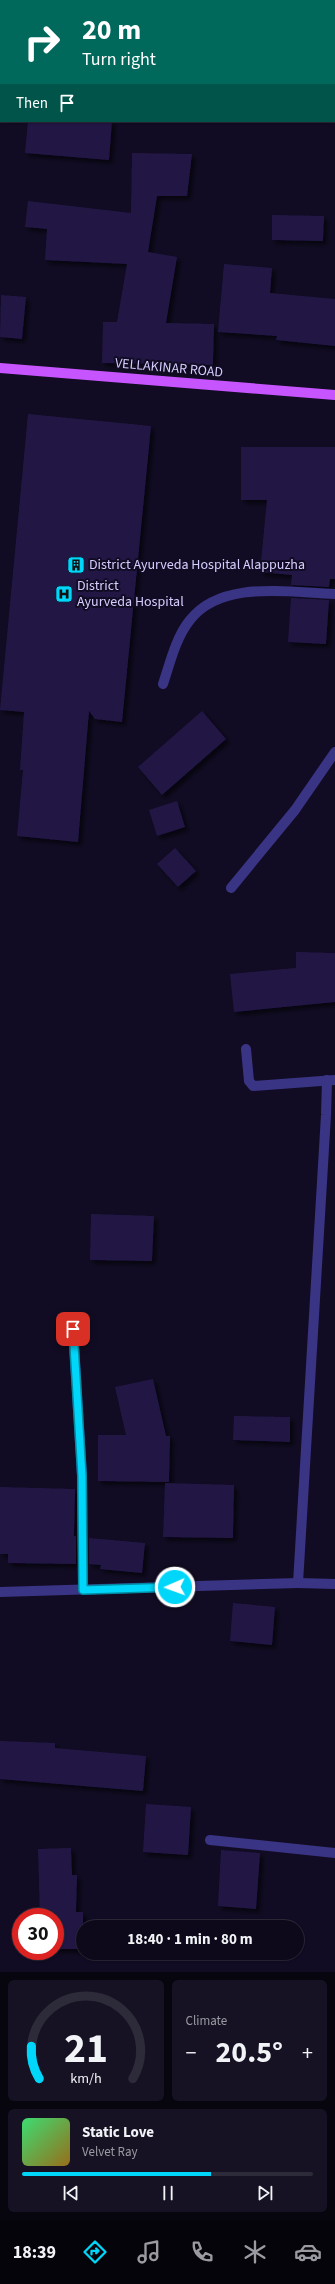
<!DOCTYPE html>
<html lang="en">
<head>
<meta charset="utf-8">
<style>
	:root { --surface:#0d091a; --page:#161223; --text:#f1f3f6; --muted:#9a9aa2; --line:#2d2a39; --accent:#00d6f9 }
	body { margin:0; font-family:"Source Sans 3",sans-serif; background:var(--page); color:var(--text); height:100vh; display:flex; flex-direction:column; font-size:15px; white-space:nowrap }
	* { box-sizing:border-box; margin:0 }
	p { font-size:13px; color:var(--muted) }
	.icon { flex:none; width:22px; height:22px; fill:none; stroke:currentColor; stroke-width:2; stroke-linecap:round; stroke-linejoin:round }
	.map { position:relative; height:1972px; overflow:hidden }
	.drawer { display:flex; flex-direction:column; gap:8px; padding:8px; background:#07050e; flex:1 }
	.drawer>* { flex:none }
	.guide { position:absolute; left:0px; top:0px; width:335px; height:122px; box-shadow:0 1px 3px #0004,0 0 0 1px var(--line); background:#00695c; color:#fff; overflow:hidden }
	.speed { position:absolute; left:12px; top:1908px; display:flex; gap:8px; font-size:20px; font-weight:700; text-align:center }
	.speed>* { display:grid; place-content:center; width:52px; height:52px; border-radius:50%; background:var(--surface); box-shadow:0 1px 3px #0004,0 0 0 1px var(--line); line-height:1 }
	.speed .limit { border:6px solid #d22; background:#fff; color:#111 }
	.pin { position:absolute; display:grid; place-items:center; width:34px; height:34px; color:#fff; margin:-17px; border-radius:8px; box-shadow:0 2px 6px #0006 }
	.me { position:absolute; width:44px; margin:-22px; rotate:268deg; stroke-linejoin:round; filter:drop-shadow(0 0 3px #0008) }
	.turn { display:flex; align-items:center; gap:14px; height:84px; padding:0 16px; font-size:18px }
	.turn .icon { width:52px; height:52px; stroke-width:2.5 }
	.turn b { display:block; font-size:28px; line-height:34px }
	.then { display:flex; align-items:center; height:38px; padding:0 16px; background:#0003; gap:8px; font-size:15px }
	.big { font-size:30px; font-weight:700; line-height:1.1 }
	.drawer .tile { flex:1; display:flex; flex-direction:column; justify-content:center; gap:6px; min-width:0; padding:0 14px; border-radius:6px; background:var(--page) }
	.drawer .dial { align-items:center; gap:0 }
	.dial svg { height:104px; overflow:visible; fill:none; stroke:var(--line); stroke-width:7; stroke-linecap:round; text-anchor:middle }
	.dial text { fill:var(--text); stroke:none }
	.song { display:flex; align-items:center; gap:12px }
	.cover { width:48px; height:48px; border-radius:6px; background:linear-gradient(135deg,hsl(140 70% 55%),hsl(40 70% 35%)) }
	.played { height:4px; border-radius:2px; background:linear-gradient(90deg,var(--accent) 65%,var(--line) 65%) }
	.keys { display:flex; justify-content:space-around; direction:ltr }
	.heat { display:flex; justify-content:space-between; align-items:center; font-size:22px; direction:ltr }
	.drawer .tiles { flex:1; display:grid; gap:8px; grid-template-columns:1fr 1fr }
	.tile:last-child { grid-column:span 2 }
	.trip { position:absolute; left:76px; top:1920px; width:228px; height:40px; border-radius:20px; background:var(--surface); box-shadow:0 1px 3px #0004,0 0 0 1px var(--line); font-weight:700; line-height:40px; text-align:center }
	.dock { display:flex; height:64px; justify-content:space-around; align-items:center; background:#05040a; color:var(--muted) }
	.dock .icon { width:28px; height:28px }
	.dock .selected { color:var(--accent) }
	.dock b { font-size:18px; color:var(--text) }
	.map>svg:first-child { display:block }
	.building { fill:#221745; filter:url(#shadow) }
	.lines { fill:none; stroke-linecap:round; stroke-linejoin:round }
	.minor { stroke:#3a3485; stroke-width:10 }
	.major { stroke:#c755ff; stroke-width:10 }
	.route-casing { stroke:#008ba2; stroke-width:10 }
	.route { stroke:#00d6f9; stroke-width:7 }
	.labels { text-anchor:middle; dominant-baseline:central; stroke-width:4; stroke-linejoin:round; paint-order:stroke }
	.street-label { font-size:14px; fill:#d6ceff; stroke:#110c23 }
	.poi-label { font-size:14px; fill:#d6ceff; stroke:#110c23; text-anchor:start }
</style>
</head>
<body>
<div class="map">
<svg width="335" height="1972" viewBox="0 0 335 1972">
	<defs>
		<filter id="shadow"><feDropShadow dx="3.5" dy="3.5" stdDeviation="2" flood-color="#0009"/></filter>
	</defs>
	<rect width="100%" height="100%" fill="#110c23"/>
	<!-- building -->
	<g class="building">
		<polygon points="28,121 112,121 109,160 25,153"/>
		<polygon points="132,153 192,154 187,196 157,196 148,252 177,257 166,323 214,324 213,365 102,363 103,322 117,322 127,264 45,260 47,229 25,227 28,201 131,213"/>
		<polygon points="272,215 324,216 323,241 272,240"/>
		<polygon points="224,264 272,268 270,293 335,299 335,346 276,340 277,336 218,332"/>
		<polygon points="1,295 26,297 22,339 0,337"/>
		<polygon points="28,414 151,426 122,722 95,719 89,711 78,842 17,836 23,770 20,770 24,712 0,710"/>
		<polygon points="241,447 335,447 335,579 330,579 329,587 291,585 292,575 260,572 267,500 241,500"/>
		<polygon points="291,598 329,600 326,644 288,642"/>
		<polygon points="202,711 226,739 162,795 138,767"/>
		<polygon points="177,801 185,827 157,836 149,810"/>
		<polygon points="175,848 196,871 178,887 157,864"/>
		<polygon points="296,952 335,953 335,1002 234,1012 230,974 296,968"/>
		<polygon points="91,1214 154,1216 152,1261 90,1260"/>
		<polygon points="153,1379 166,1436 170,1436 169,1482 98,1481 98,1435 126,1435 115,1387"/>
		<polygon points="234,1416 290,1417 290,1442 233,1440"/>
		<polygon points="165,1483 234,1485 233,1538 163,1537"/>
		<polygon points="0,1487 75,1489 74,1536 76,1536 76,1564 8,1563 8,1554 0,1554"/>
		<polygon points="89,1538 145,1543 142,1573 100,1569 101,1565 89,1564"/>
		<polygon points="233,1603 275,1607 272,1645 230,1641"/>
		<polygon points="0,1741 55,1743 55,1748 146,1756 143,1791 0,1779"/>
		<polygon points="146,1804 191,1807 188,1855 143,1852"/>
		<polygon points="71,1848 72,1875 77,1875 76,1912 83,1912 83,1949 55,1949 55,1917 40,1917 38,1849"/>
		<polygon points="221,1850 260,1853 256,1909 218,1906"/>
	</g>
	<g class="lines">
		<!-- minor -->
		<g class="minor">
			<polyline points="5,1 5,0"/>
			<polyline points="161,1 161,0"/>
			<polyline points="0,35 1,27"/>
			<path d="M163 684C170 663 176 637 190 620 222 579 290 593 335 594"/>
			<polyline points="231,888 295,810 335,752"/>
			<polyline points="246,1049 249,1081 253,1086 335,1080"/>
			<polyline points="327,1080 326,1115 298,1583 335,1584"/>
			<polyline points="73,1329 82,1476 83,1590"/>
			<polyline points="0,1592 298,1583"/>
			<polyline points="210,1840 335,1853"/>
		</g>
		<!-- major -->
		<polyline class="major" points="0,368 335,395"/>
	</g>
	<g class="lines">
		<defs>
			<polyline id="route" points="73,1329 82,1476 83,1590 175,1587"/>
		</defs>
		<!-- route casing -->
		<use href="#route" class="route-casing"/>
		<!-- route -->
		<use href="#route" class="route"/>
	</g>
	<!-- icons -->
	<defs>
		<symbol id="building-square" viewBox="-11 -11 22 22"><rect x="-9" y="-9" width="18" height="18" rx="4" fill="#00d6f9" stroke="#110c23"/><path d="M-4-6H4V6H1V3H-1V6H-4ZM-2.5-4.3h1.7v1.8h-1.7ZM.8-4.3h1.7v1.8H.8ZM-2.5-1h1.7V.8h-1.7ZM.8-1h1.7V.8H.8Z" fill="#111"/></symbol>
		<symbol id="hospital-square" viewBox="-11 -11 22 22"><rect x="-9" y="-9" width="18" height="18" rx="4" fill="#00d6f9" stroke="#110c23"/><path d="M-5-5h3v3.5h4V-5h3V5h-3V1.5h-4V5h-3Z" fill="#111"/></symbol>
	</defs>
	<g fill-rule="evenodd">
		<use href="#building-square" x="66" y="555" width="20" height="20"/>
		<use href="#hospital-square" x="54" y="584" width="20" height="20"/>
	</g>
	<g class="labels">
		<!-- street labels -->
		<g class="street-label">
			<text transform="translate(169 368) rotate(5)">VELLAKINAR ROAD</text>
		</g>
		<!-- poi labels -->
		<g class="poi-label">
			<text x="89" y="565">District Ayurveda Hospital Alappuzha</text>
			<text x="77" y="586">District<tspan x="77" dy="16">Ayurveda Hospital</tspan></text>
		</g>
	</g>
</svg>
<div class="speed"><div class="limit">30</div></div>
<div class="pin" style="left:73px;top:1329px;background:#d93025"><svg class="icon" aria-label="arrive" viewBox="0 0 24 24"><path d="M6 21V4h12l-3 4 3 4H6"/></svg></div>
<svg class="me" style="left:175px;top:1587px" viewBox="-20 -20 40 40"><circle r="17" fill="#00d6f9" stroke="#fff" stroke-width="3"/><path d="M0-11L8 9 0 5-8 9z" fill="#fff"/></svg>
<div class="trip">18:40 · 1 min · 80 m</div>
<div class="guide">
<div class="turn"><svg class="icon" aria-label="right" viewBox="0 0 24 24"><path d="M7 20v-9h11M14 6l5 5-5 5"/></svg><div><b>20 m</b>Turn right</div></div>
<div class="then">Then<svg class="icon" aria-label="arrive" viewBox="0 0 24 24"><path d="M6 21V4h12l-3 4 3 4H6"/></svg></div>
</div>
</div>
<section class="drawer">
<div class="tiles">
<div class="tile dial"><svg viewBox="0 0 100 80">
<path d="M14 69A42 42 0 1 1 86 69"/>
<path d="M14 69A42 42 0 0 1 8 44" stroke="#00d6f9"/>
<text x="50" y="56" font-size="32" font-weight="700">21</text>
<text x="50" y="72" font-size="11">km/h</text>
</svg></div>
<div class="tile"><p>Climate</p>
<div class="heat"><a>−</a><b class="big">20.5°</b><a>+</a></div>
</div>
<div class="tile">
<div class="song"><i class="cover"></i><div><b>Static Love</b><p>Velvet Ray</p></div></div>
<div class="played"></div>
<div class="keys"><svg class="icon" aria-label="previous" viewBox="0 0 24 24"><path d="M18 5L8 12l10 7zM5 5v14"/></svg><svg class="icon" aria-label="pause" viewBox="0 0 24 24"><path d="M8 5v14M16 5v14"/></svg><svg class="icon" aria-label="next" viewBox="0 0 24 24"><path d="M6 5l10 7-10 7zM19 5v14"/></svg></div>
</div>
</div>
</section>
<nav class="dock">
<b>18:39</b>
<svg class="icon selected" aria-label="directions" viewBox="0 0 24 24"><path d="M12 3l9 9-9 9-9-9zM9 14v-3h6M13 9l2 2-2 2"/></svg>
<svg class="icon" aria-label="music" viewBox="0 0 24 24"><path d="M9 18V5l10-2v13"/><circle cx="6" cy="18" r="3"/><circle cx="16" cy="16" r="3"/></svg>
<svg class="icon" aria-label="phone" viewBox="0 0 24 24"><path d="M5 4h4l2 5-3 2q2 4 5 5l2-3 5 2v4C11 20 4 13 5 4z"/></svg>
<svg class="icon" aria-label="climate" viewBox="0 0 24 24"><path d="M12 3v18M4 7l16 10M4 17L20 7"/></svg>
<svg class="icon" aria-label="car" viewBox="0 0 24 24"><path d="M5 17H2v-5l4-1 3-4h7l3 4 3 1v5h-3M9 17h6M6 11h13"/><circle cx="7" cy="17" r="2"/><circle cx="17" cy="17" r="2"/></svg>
</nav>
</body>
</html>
